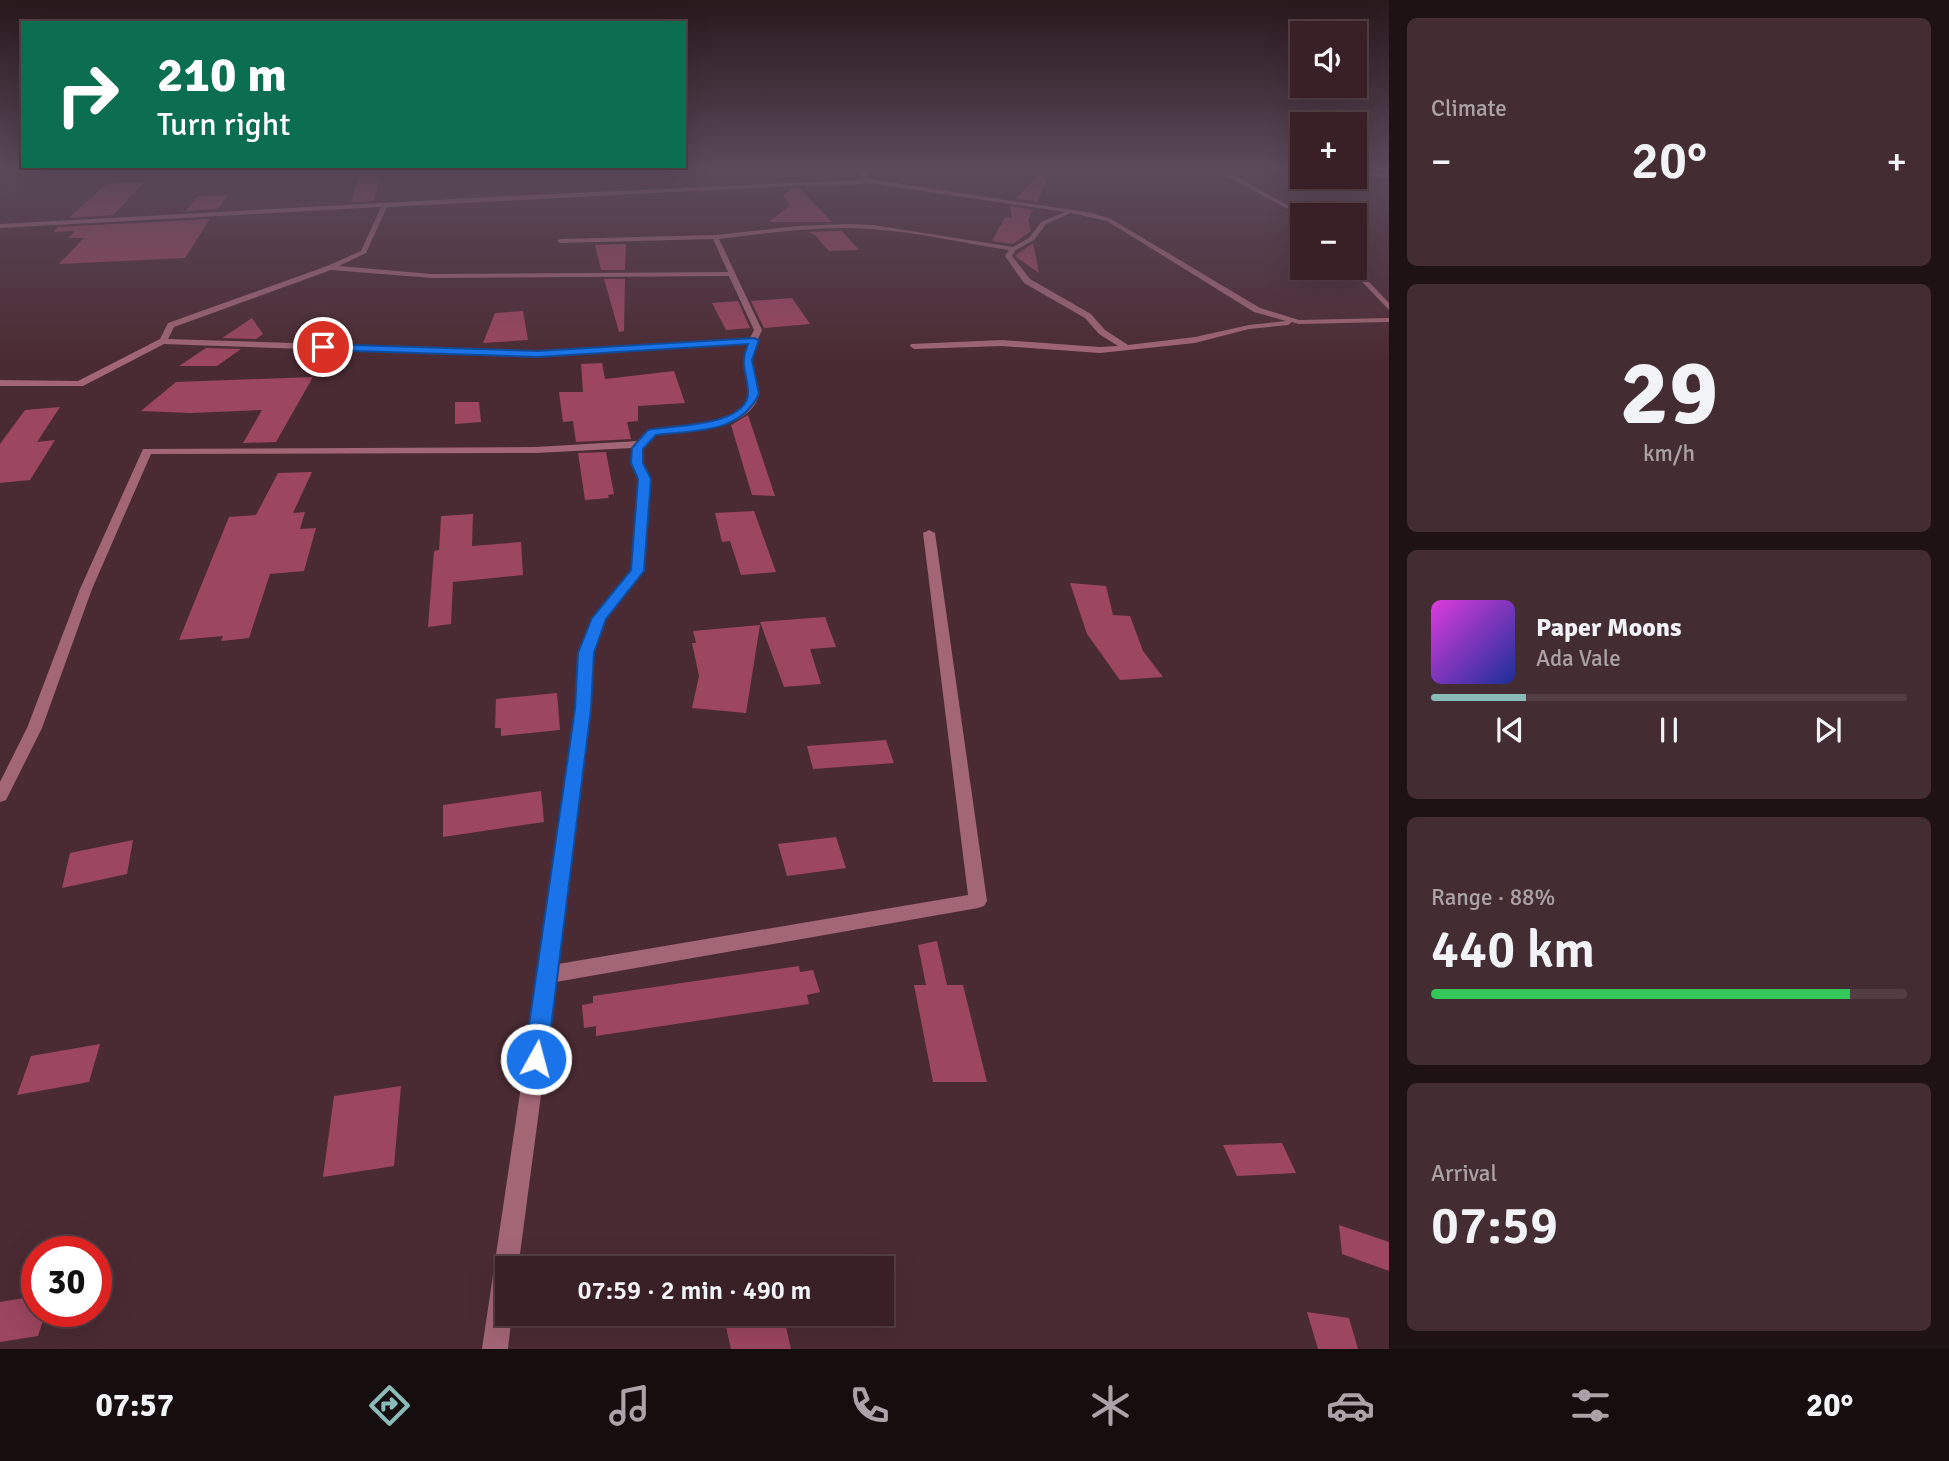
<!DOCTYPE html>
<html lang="en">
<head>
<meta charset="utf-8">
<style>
	:root { --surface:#382026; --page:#432d32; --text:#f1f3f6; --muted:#aba3a7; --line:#523e43; --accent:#8bbbb9 }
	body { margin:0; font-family:Signika,sans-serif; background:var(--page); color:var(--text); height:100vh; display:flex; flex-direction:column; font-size:26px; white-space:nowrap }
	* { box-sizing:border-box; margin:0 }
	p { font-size:23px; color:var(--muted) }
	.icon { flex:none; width:38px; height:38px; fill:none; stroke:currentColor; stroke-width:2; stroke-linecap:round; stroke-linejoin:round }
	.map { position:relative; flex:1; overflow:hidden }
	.side { display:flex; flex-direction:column; gap:18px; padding:18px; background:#1f1215; width:560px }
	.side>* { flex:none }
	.banner { position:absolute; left:21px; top:21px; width:665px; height:147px; border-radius:0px; box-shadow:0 7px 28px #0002,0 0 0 2px var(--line); background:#0b6e4f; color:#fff; overflow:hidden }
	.tools { position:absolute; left:1290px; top:21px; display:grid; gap:14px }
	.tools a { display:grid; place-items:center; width:77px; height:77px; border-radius:0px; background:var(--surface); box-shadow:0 7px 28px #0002,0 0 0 2px var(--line); font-size:35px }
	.speed { position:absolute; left:21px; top:1236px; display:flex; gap:14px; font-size:35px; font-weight:700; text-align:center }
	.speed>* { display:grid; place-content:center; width:91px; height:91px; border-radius:50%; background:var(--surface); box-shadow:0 7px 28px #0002,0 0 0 2px var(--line); line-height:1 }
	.speed .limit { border:10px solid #d22; background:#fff; color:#111 }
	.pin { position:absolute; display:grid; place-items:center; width:60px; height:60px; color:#fff; margin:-30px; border:4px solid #fff; border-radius:50%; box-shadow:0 2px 7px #0007 }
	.me { position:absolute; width:77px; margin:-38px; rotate:7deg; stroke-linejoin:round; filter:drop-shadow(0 0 5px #0008) }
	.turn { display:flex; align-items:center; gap:24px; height:147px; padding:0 21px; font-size:32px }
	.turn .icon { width:91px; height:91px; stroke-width:2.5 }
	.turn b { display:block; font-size:49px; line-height:60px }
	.big { font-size:52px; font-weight:600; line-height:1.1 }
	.side .card { flex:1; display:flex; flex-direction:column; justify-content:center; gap:10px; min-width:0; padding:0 24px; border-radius:10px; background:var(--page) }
	.side .dial { align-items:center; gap:0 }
	.dial b { font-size:91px; line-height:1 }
	.song { display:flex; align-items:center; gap:21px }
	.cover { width:84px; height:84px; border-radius:10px; background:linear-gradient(135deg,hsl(300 70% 55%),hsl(230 70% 35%)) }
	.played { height:7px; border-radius:4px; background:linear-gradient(90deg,var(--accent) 20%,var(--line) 20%) }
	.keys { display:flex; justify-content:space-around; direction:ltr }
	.heat { display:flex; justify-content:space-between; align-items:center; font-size:38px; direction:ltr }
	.charge { height:10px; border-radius:5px; background:linear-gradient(90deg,#34c759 88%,var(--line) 0) }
	.trip { position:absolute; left:495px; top:1256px; width:399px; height:70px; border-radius:0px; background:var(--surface); box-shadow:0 7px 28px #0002,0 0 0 2px var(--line); font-weight:600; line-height:70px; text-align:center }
	.tabs { display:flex; height:112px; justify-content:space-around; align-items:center; background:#160d0f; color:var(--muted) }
	.tabs .icon { width:49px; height:49px }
	.tabs .active { color:var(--accent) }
	.tabs b { font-size:32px; color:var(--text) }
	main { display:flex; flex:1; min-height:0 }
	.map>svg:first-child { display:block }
	.building { fill:#9c465f }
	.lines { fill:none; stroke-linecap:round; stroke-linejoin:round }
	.minor { fill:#a26675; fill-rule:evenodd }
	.route { fill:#1a73e8; stroke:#114b97; stroke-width:2 }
</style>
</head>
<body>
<main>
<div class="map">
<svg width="1389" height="1349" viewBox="0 0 1389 1349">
	<rect width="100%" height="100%" fill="#4b2b33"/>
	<!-- building -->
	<g class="building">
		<polygon points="1042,171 1051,171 1037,202 1016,199"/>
		<polygon points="382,173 374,201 351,202 360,174"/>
		<polygon points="145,182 113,215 69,218 106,184"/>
		<polygon points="792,188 799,188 832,222 769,222 790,205 783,196"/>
		<polygon points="228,195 218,209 186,211 198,196"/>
		<polygon points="1010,206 1033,210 1028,220 1031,231 1013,244 992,241 1005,217 1012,218"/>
		<polygon points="210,219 185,258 59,264 84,238 68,238 75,231 53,232 58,227"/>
		<polygon points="832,231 842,231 859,250 829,251 815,235 808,232"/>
		<polygon points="1033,243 1039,273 1015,256"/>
		<polygon points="626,244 625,270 601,270 595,245"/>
		<polygon points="604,279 625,279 624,331 619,332"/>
		<polygon points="792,298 810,324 764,328 751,301"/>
		<polygon points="738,301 750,328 726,330 712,303"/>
		<polygon points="523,311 528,340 483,343 495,313"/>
		<polygon points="252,318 263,334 256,339 222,338"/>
		<polygon points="206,348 241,349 217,366 179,366"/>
		<polygon points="602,363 605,379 674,371 685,403 638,406 638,421 627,422 631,439 576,442 573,421 563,422 559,392 583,392 581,364"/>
		<polygon points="313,377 276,442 243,443 262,410 190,413 141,411 176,382"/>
		<polygon points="455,402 479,402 481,422 455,424"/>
		<polygon points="60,407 37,442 55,440 30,480 0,483 0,444 25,410"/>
		<polygon points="748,415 775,496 752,495 731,425"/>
		<polygon points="606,452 614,494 608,495 609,498 585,500 578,453"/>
		<polygon points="312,472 293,513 305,512 300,529 316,528 304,571 270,574 249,638 221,641 223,636 179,640 229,517 256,515 278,473"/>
		<polygon points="754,511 776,572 741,575 730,541 722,542 715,513"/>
		<polygon points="473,514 472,546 521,542 523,575 453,582 451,624 428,627 434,551 439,550 441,516"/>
		<polygon points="1070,583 1106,586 1113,615 1130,616 1143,651 1163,677 1120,680 1087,634"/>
		<polygon points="825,617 836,647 810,649 821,684 784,687 760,622"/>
		<polygon points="760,625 746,713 692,708 699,676 692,643 696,643 693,631"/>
		<polygon points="557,693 560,730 501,736 501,728 495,728 496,699"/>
		<polygon points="886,740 894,763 813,769 807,746"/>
		<polygon points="541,791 544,822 443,837 443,805"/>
		<polygon points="836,837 846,868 787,876 778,844"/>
		<polygon points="133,840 127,874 62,888 70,853"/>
		<polygon points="937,941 947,985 963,985 987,1082 933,1082 914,985 926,985 918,945"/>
		<polygon points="799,966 800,972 813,970 820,992 807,995 809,1004 596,1036 596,1026 584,1028 582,1005 593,1003 593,996"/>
		<polygon points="100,1044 89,1082 17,1095 31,1056"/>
		<polygon points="401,1086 394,1166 323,1177 334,1096"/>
		<polygon points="1282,1143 1296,1173 1237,1176 1223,1145"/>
		<polygon points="1339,1225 1389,1242 1389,1271 1342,1254"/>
		<polygon points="37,1296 37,1311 46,1311 38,1336 0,1342 0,1302"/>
		<polygon points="1307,1312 1349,1318 1358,1349 1318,1349"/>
		<polygon points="723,1314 783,1314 791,1349 731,1349"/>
	</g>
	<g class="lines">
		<!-- minor -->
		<g class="minor">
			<path d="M863 171H869L866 177 876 180 1092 213 1111 219 1260 308 1299 320 1389 318V322L1299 324 1292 322 1288 325 1249 329 1195 343 1100 353 1002 346 914 349 910 346 911 344 1002 340 1100 347 1118 346 1099 334 1085 318 1024 283 1005 256 1009 250C963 243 916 232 870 229 820 225 769 233 719 239L762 330C756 343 749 356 753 371 755 378 759 385 759 392 755 431 683 432 655 435L642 449V463L650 479 644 571 605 619 593 653V682L558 964 968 895 923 533 929 530 935 533 987 901 984 906 978 908 556 982 518 1269H508V1314H512L508 1349H482L562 810 579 682V653L592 618 632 570 640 479 632 463V448L536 453 151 454 92 589 42 728 6 800 0 802V782L27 728 80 589 143 449 536 447 638 441 648 430 710 422 737 412 745 404 749 393 743 365 748 343 537 357 164 344 83 386H0V380L78 381 160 339 168 323 327 266 361 251 381 207 0 228V224L508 196 865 180 860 178ZM875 184 1065 212 1041 222 1029 238 1013 247 873 225 849 224 798 226 715 235 560 239 557 241 560 243 713 239 728 272 432 274 339 266 366 253 387 207 808 185ZM1071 213 1107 221 1254 312 1286 321 1249 325 1195 337 1128 345 1105 330 1091 314 1030 279 1012 256 1016 250 1034 240 1046 224ZM331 270 432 278 729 276 754 330 750 338 537 351 168 339 174 327Z"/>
			<polygon points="1217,171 1225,171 1306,215 1301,216"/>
			<polygon points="1354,171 1389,174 1389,178 1354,174"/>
			<polygon points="1354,266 1389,303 1389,310 1349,268"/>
		</g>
	</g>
	<!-- sky -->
	<linearGradient id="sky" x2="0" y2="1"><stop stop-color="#29181c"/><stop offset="0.47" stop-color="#5b4a5b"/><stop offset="1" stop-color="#5b4a5b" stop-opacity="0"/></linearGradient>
	<rect width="1389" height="360" fill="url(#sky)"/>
	<!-- route -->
	<path class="route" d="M754 338 759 340 752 360 759 394C740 434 695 430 656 435L643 449V463L651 479 644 571 606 619 594 653 591 709 547 1059 544 1066 536 1070 528 1066 524 1059 575 709 578 653 592 618 631 570 638 479 631 463 632 448 648 430C671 425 750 427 748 391 747 369 739 368 748 344L537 357 323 350 319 347 323 344 537 351Z"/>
</svg>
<div class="tools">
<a><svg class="icon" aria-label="sound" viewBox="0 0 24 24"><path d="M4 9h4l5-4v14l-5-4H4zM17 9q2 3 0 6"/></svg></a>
<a>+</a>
<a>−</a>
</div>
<div class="speed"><div class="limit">30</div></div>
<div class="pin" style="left:323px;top:347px;background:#d93025"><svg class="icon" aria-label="arrive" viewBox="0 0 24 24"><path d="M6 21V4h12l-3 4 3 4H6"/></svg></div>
<svg class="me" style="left:536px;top:1059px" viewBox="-20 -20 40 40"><circle r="17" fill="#1a73e8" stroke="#fff" stroke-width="3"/><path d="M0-11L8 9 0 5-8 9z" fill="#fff"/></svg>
<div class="trip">07:59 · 2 min · 490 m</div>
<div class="banner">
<div class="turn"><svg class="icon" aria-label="right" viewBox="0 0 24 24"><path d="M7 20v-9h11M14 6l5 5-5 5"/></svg><div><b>210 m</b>Turn right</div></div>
</div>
</div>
<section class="side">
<div class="card"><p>Climate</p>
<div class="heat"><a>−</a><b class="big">20°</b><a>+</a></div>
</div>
<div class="card dial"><b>29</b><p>km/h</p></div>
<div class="card">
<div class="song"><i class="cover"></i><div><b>Paper Moons</b><p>Ada Vale</p></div></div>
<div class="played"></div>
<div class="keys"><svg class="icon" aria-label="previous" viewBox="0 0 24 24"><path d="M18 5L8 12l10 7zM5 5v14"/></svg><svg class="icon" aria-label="pause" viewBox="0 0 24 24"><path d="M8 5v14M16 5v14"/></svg><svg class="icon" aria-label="next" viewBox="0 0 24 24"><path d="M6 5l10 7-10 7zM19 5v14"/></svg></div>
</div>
<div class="card"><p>Range · 88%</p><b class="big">440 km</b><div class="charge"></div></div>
<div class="card"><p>Arrival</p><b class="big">07:59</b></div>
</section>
</main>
<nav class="tabs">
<b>07:57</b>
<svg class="icon active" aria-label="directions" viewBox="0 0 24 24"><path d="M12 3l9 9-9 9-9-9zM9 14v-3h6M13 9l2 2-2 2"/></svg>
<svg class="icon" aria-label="music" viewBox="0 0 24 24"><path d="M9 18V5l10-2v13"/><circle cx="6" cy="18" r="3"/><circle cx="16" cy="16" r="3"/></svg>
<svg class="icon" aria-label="phone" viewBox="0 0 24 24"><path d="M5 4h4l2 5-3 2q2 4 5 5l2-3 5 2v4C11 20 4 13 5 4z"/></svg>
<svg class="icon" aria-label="climate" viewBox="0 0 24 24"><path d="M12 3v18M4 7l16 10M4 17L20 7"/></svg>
<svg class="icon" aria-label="car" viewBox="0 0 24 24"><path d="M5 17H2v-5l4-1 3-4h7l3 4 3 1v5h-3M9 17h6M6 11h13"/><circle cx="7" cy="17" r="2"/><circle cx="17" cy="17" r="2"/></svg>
<svg class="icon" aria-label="filters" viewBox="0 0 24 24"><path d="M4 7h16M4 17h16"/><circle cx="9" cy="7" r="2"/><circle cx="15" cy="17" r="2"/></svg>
<b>20°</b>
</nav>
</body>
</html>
